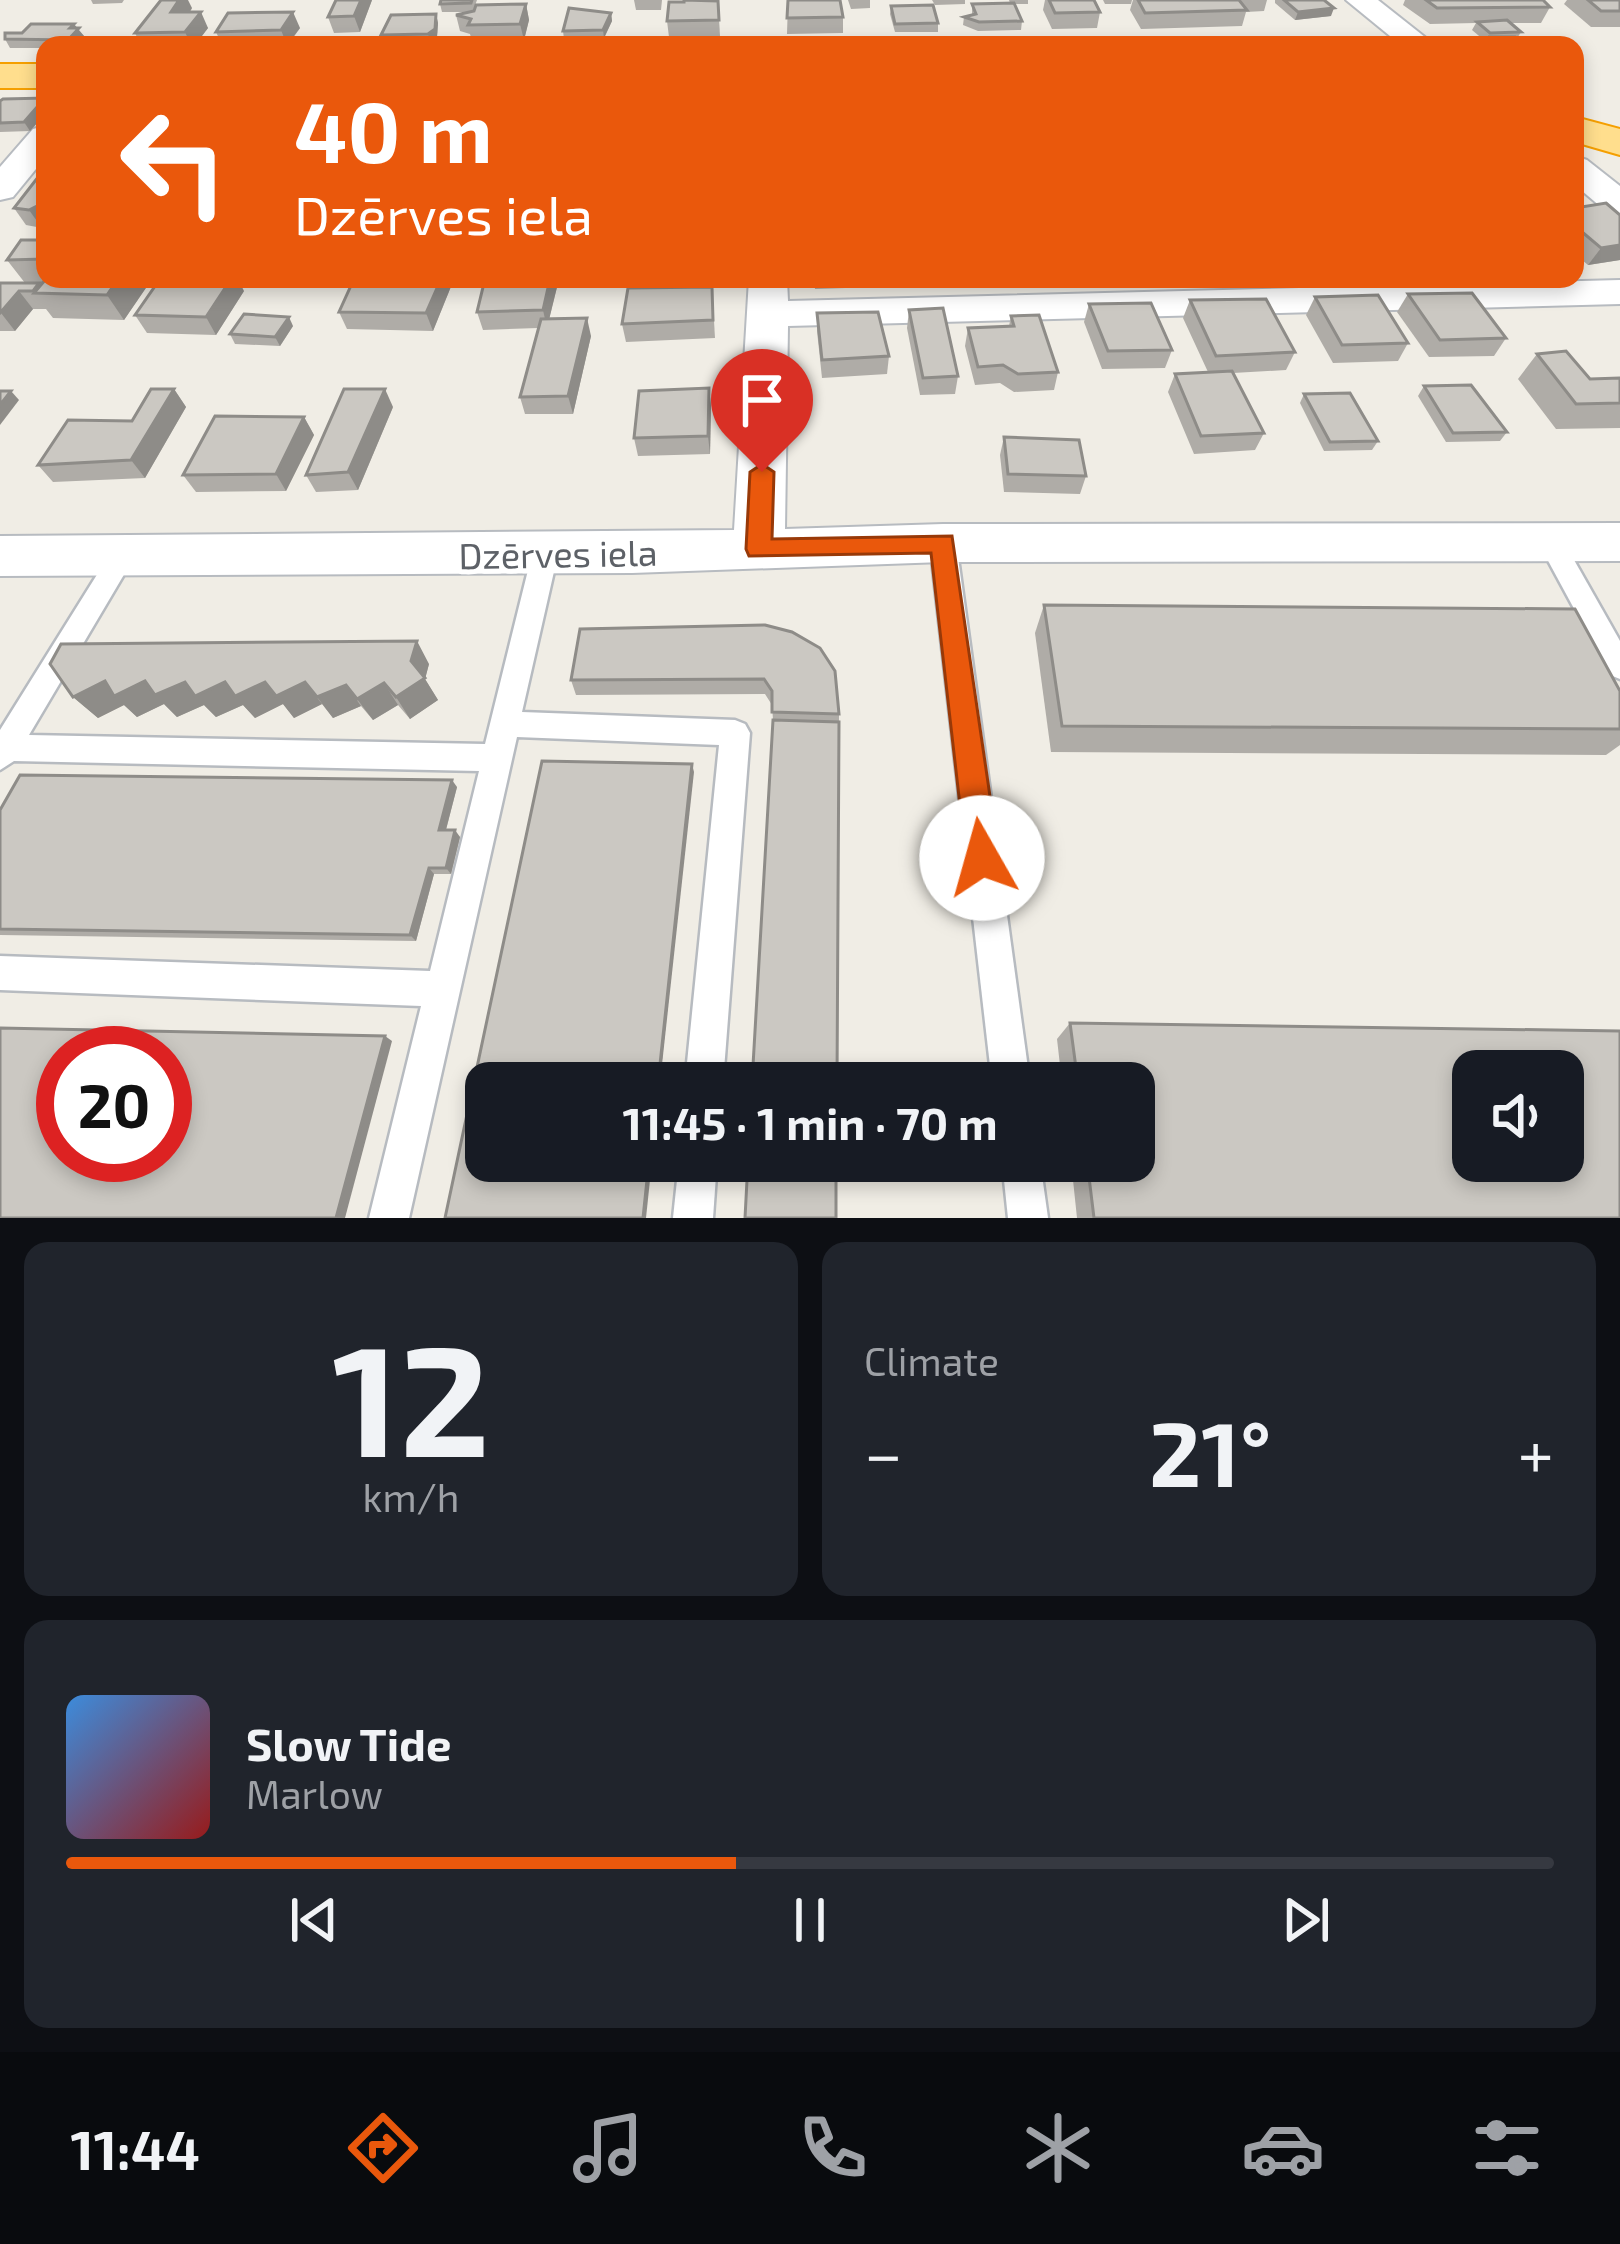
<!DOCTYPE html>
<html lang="en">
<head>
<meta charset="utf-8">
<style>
	:root { --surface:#171b24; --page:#20242c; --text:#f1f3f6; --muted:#9ea1a6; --line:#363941; --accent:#ea580c }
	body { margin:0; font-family:"Exo 2",sans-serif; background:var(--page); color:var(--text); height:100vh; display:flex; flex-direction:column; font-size:45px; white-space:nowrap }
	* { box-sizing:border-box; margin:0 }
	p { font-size:39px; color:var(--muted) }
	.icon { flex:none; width:66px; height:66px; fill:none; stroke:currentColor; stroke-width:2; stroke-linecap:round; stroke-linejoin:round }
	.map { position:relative; height:1218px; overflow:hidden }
	.details { display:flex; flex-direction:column; gap:24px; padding:24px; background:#0d0f14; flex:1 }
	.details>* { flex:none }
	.top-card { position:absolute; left:36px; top:36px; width:1548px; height:252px; border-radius:24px; box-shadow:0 6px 18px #0003; background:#ea580c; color:#fff; overflow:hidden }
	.tools { position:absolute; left:1452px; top:1050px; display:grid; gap:24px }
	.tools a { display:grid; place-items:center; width:132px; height:132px; border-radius:24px; background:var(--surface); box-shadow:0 6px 18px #0003; font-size:60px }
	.speed { position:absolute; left:36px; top:1026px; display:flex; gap:24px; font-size:60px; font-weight:700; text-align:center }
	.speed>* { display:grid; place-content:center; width:156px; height:156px; border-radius:50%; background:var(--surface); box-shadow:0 6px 18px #0003; line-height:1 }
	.speed .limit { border:18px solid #d22; background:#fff; color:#111 }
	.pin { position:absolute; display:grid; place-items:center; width:102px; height:102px; color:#fff; margin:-123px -51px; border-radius:50% 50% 50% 0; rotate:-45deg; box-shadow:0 0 12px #0007 }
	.pin .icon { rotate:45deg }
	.me { position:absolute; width:132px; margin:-66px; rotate:353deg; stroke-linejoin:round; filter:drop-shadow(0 0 9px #0008) }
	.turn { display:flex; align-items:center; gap:42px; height:252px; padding:0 60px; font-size:54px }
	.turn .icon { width:156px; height:156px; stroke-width:2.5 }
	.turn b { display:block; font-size:84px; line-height:102px }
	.big { font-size:90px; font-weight:700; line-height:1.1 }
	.details .tile { flex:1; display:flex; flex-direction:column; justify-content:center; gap:18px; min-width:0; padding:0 42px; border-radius:24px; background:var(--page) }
	.details .dial { align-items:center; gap:0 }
	.dial b { font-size:156px; line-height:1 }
	.song { display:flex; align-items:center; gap:36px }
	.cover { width:144px; height:144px; border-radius:18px; background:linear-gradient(135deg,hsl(210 70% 55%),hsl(0 70% 35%)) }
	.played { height:12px; border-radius:6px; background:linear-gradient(90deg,var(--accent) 45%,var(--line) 45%) }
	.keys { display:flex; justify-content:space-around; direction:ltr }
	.heat { display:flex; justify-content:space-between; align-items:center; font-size:66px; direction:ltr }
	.details .tiles { flex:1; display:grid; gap:24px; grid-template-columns:1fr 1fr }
	.tile:last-child { grid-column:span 2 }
	.trip { position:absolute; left:465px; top:1062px; width:690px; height:120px; border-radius:24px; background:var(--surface); box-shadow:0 6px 18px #0003; font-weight:700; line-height:120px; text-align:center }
	.dock { display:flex; height:192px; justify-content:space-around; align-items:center; background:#090b0e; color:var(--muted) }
	.dock .icon { width:84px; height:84px }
	.dock .selected { color:var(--accent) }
	.dock b { font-size:54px; color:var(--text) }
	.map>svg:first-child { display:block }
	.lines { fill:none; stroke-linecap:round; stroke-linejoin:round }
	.lane-casing { stroke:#b7bbc0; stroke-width:5 }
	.street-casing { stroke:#b7bbc0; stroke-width:4 }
	.highway-casing { stroke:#f59f00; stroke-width:4 }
	.path { stroke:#97cca5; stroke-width:4.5; stroke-dasharray:8 3; stroke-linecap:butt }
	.lane { fill:#fff; fill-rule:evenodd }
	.street { fill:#fff; fill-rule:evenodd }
	.highway { fill:#ffde8d; fill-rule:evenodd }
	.wall { fill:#afaca7 }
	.shaded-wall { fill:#8e8c88 }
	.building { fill:#cbc8c2; stroke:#8e8c88; stroke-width:3; fill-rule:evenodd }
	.route { fill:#ea580c; stroke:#983908; stroke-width:3 }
	.labels { text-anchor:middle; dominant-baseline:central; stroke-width:10; stroke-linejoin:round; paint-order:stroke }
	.street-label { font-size:36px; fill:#5d6167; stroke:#fff }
</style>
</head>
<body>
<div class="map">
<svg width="1620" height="1218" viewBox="0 0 1620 1218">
	<rect width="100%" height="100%" fill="#f0ede5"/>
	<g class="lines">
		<defs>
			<g id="lane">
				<polygon points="943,533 956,543 1030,1083 992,1083 930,543"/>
				<polygon points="1552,534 1561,537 1620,641 1620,679 1610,675 1539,544"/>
				<polygon points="545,544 558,554 522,712 735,720 745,724 750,733 723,1083 685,1083 719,745 517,737 409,1218 369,1218 421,1006 0,990 0,956 430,971 479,771 14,761 0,770 0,730 113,549 122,546 135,556 29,735 485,744 532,554"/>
				<polygon points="679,1161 717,1161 713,1218 673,1218"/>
				<polygon points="1002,1161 1040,1161 1048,1218 1008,1218"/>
			</g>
			<g id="street">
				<polygon points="1346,0 1378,0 1435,45 1401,45"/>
				<polygon points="45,126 45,158 13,197 0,200 0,167 33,129"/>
				<polygon points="1575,156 1587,160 1620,186 1620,215 1607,212 1575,185"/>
				<polygon points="749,279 787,279 788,301 1620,280 1620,304 788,326 785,529 943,524 1620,523 1620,561 943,562 632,573 0,576 0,536 734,530"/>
			</g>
			<g id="highway">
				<rect x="0" y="64" width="45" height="24"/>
				<polygon points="1575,117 1620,129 1620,155 1575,142"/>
			</g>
		</defs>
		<!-- lane casing -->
		<use href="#lane" class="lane-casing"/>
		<!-- street casing -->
		<use href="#street" class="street-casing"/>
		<!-- highway casing -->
		<use href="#highway" class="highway-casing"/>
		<!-- path -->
		<polyline class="path" points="850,45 1257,45"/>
		<!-- lane -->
		<use href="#lane" class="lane"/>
		<!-- street -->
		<use href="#street" class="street"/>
		<!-- highway -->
		<use href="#highway" class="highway"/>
	</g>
	<!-- wall -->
	<g class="wall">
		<polygon points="91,0 124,0 122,3 93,4"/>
		<polygon points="372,0 360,32 334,33 328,17"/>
		<polygon points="441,0 477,0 473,11 526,4 529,20 524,40 472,41 470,34 460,31 456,15 470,12 442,12 440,4"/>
		<polygon points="634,0 662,0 661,10 636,10"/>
		<polygon points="788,0 843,17 843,33 787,34"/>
		<polygon points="848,0 870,0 870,8 851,9"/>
		<polygon points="932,0 965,0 965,4 935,5"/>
		<polygon points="1009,0 1028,0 1028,4 1015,4 1022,21 1021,30 978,31 963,25 964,17 972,15 972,4 1010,3"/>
		<polygon points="1045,0 1094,0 1100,12 1097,28 1052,29 1043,10"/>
		<polygon points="1103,0 1132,0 1131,4 1105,4"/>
		<polygon points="1133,0 1267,0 1264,11 1246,12 1242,26 1141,29 1130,10"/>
		<polygon points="1275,0 1324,0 1331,16 1295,20 1275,3"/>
		<polygon points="1405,0 1543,0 1550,7 1541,23 1510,23 1521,32 1516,40 1520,45 1486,45 1488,41 1485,41 1472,30 1476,23 1430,24 1403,5"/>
		<polygon points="1567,0 1620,0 1620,27 1591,27 1564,4"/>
		<polygon points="718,1 720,36 669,37 667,21"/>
		<polygon points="891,6 938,23 938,32 895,32 890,14"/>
		<polygon points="192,8 190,12 208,28 195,45 141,45 135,33"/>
		<polygon points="611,13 612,21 604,38 564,39 563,31"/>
		<polygon points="436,14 438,23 437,37 430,42 384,43 381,35"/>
		<polygon points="76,28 84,36 76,45 45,45 45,48 10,48 5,39 22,33"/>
		<polygon points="300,28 288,45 222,45 216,32"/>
		<polygon points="45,98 45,114 30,131 0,132 0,101"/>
		<polygon points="45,172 45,226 42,228 26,225 14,208"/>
		<polygon points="1575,208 1620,260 1588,265 1575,254"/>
		<polygon points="45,240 45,279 152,279 124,320 53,318 46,309 33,309 15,331 0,331 0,283 25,283 7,260"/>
		<polygon points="354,279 454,279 433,331 347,329 339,312"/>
		<polygon points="485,279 559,279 549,319 591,336 573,414 525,414 520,397 538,328 483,330 477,312"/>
		<polygon points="814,279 877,279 876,287 815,289"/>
		<polygon points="712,287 715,338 626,342 622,324"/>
		<polygon points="244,291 216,335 147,333 135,315"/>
		<polygon points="1408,294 1506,338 1494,356 1429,357 1397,312"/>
		<polygon points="1315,297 1408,343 1398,361 1333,363 1306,315"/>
		<polygon points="1190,300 1295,352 1286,370 1233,373 1264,433 1255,450 1194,454 1168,392 1175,374 1208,372 1183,318"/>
		<polygon points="1089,304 1172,350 1165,368 1102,369 1084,322"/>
		<polygon points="909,310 958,376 955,394 920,395 907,328"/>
		<polygon points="817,313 889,356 887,374 822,378 817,331"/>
		<polygon points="1011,316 1058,372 1054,390 1014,392 1000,383 975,385 965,346 968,328 1009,326"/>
		<polygon points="293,326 280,346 235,344 230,334"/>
		<polygon points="1537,354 1590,379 1620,378 1620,428 1556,429 1518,379"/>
		<polygon points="1424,386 1507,432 1500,441 1446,442 1418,396"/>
		<polygon points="709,388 711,406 710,454 638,456 634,438"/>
		<polygon points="174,389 186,407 145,478 53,482 38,465 132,421"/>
		<polygon points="1304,394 1378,441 1372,450 1324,451 1300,403"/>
		<polygon points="393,407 358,490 316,492 306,475"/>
		<polygon points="304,417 314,435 286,491 196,492 183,475"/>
		<polygon points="1004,437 1086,476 1080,494 1004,492 1000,455"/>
		<polygon points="1044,605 1620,729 1620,745 1606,755 1051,752 1035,633"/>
		<polygon points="765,625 839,714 837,1083 773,720 772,705 765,694 576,695 571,680"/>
		<polygon points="429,664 425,679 438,700 410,719 398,705 373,720 361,706 333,718 322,704 294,718 283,704 255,718 243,705 216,717 204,705 177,717 164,704 137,717 124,705 98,718 73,697"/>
		<polygon points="457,787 446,830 460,837 451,874 434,874 416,941 0,935 0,810"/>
		<polygon points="1070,1023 1620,1218 1077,1218 1071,1161 1134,1161 1134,1083 1062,1083 1057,1039"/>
	</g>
	<!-- shaded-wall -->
	<g class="shaded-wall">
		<polygon points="179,0 188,0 192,8 179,28 171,12"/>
		<polygon points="361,0 372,0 360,32 354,16"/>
		<polygon points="526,4 529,20 524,40 520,24"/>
		<polygon points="1334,8 1331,16 1295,20 1298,12"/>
		<polygon points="201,12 208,28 195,45 191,45 185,32"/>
		<polygon points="293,12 300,28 287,45 281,30"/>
		<polygon points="611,13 612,21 604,38 603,30"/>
		<polygon points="436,14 438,23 437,37 430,42 428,34"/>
		<polygon points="74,24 84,36 76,45 71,45 68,40 70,28"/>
		<polygon points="45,99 45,114 30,131 24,122"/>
		<polygon points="43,202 45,206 45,226 42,228 29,210"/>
		<polygon points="1620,245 1620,260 1588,265 1601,248"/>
		<polygon points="118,279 152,279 124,320 107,295"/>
		<polygon points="231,279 238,279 244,291 216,335 206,317"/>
		<polygon points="441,279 454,279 433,331 426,313"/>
		<polygon points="550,279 559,279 547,328 543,310"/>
		<polygon points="19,291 33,309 15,331 1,313"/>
		<polygon points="289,317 293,326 280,346 275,337"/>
		<polygon points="587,318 591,336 573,414 568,396"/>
		<polygon points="709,388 711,406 710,454 708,436"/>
		<polygon points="174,389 186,407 145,478 131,460"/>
		<polygon points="385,389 393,407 358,490 348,472"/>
		<polygon points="11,391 19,400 0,425 0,405"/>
		<polygon points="304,417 314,435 286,491 276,474"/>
		<polygon points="417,641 429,664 425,679 438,700 410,719 396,697"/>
		<polygon points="105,681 305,682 322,704 294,718 283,704 255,718 243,705 216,717 204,705 177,717 164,704 137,717 124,705 98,718 73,697"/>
		<polygon points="384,683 398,705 373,720 357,699"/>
		<polygon points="346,685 361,706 333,718 317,697"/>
		<polygon points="692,764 694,772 660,1083 658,1083"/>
		<polygon points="452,780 457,787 444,837 439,830"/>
		<polygon points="455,830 460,837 451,874 446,868"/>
		<polygon points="429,868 434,874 416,941 410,935"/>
		<polygon points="385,1036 392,1041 345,1218 336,1218"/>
		<polygon points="649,1161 652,1161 646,1218 643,1218"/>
	</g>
	<!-- building -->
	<g class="building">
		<polygon points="161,0 179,0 171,12 201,12 185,32 135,33"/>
		<polygon points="336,0 361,0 354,16 328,17"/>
		<polygon points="441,0 472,0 471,3 440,4"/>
		<polygon points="684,0 718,1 719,20 667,21 669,2 684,2"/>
		<polygon points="788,0 840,0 843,17 787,18"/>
		<polygon points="1049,0 1094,0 1100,12 1055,13"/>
		<polygon points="1138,0 1239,0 1247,10 1145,13"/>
		<polygon points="1284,0 1324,0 1334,8 1298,12"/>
		<polygon points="1426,0 1543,0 1550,7 1437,8"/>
		<polygon points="1588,0 1620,0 1620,11 1601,11"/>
		<polygon points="1014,3 1022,21 979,22 964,17 976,14 972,4"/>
		<polygon points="526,4 520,24 468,25 471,19 456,15 474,11 476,5"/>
		<polygon points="933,5 938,23 895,24 891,6"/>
		<polygon points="569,8 611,13 603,30 563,31"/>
		<polygon points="293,12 281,30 216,32 228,13"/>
		<polygon points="436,14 435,29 428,34 381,35 391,15"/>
		<polygon points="1507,20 1521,32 1490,33 1477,22"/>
		<polygon points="31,24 74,24 70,28 79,28 68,40 5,39 5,33 22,33"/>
		<polygon points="1491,37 1515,37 1521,44 1496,43"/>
		<polygon points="45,98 24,122 0,123 0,101 3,99"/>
		<polygon points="42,172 45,172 45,202 29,210 14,208"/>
		<polygon points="1606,203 1620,215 1620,245 1601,248 1575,226 1575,208"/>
		<polygon points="21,240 45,240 45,259 7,260"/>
		<polygon points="46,279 118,279 107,295 34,293"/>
		<polygon points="160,279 231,279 206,317 135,315"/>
		<polygon points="354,279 441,279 426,313 339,312"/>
		<polygon points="485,279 550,279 543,310 477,312"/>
		<polygon points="0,283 39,283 33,291 19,291 0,313"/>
		<polygon points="712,287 713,320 622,324 628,288"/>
		<polygon points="1472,293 1506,338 1440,340 1408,294"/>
		<polygon points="1378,295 1408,343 1342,345 1315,297"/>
		<polygon points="1266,299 1295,352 1216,356 1190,300"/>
		<polygon points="1151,303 1172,350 1108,351 1089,304"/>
		<polygon points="943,308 958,376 923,378 909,310"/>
		<polygon points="878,312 889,356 822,360 817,313"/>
		<polygon points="244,314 289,317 275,337 230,334"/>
		<polygon points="1039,315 1058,372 1018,374 1003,365 978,367 968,328 1014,326 1011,316"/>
		<polygon points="587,318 568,396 520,397 541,319"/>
		<polygon points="1566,351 1590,379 1620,378 1620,403 1576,404 1537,354"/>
		<polygon points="1232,371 1264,433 1201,436 1175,374"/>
		<polygon points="1471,385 1507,432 1453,433 1424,386"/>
		<polygon points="709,388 708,436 634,438 639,391"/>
		<polygon points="151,389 174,389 131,460 38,465 68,420 132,421"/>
		<polygon points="344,389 385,389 348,472 306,475"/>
		<polygon points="0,391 11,391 0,405"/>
		<polygon points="1350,393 1378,441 1330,442 1304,394"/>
		<polygon points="215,416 304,417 276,474 183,475"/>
		<polygon points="1004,437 1079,440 1086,476 1008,474"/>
		<polygon points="1044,605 1575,609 1620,691 1620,729 1062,726"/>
		<polygon points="765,625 792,632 820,648 835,671 839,714 772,712 772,691 764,679 571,680 580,629"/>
		<polygon points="417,641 411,661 425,678 396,697 384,683 357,699 346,685 317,697 305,682 276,696 265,682 235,696 225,682 195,696 185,682 155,695 145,681 114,696 105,681 73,697 50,664 61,644"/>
		<polygon points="773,720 839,722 837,1083 752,1083"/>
		<polygon points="542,761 692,764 658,1083 486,1083 486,1161 649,1161 643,1218 445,1218"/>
		<polygon points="20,775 452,780 439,830 455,830 446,868 429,868 410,935 0,929 0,810"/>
		<path d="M1070 1023 1620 1031V1218H1094L1087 1161H1134V1083H1078ZM1473 1071H1563V1161H1473Z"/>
		<path d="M0 1028 385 1036 336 1218H0ZM63 1053H165V1155H63Z"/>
		<polygon points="748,1161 836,1161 836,1218 745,1218"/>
	</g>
	<!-- route -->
	<polygon class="route" points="762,464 774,472 772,539 952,536 999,858 994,869 982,874 971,869 966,858 931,553 749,556 746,549 750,472"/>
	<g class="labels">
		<!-- street labels -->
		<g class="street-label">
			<text transform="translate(558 553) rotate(-1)">Dzērves iela</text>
		</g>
	</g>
</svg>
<div class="tools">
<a><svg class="icon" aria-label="sound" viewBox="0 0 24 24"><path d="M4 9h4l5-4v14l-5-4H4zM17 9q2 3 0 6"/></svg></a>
</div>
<div class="speed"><div class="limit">20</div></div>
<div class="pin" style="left:762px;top:472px;background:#d93025"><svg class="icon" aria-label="arrive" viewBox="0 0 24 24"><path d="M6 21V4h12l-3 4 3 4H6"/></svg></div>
<svg class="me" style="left:982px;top:858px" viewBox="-20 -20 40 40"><circle r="19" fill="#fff"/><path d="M0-13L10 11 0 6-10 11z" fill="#ea580c"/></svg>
<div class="trip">11:45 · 1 min · 70 m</div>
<div class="top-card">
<div class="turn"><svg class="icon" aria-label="left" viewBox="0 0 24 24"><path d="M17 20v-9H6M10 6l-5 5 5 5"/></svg><div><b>40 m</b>Dzērves iela</div></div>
</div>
</div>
<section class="details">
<div class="tiles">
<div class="tile dial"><b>12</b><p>km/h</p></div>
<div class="tile"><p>Climate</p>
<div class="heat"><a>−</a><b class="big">21°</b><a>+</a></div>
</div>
<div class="tile">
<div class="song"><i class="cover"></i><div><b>Slow Tide</b><p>Marlow</p></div></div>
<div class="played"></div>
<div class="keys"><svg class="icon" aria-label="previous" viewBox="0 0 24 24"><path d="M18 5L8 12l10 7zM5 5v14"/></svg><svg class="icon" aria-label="pause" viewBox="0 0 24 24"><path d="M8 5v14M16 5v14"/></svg><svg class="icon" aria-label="next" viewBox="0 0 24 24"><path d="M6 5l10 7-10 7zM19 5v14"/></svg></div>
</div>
</div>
</section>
<nav class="dock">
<b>11:44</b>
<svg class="icon selected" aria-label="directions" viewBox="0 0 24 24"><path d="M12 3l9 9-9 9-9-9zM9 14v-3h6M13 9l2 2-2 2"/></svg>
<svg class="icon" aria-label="music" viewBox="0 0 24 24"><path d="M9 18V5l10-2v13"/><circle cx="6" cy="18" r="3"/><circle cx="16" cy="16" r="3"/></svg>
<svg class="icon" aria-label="phone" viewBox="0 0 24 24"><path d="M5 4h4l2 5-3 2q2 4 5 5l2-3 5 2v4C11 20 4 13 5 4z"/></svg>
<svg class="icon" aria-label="climate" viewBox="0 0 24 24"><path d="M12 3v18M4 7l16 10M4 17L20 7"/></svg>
<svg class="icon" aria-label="car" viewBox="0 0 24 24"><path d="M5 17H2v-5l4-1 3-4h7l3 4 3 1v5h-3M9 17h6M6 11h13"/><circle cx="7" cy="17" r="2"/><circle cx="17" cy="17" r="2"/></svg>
<svg class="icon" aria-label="filters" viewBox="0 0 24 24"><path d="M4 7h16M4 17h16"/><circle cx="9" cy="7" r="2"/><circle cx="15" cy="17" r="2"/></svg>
</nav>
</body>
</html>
